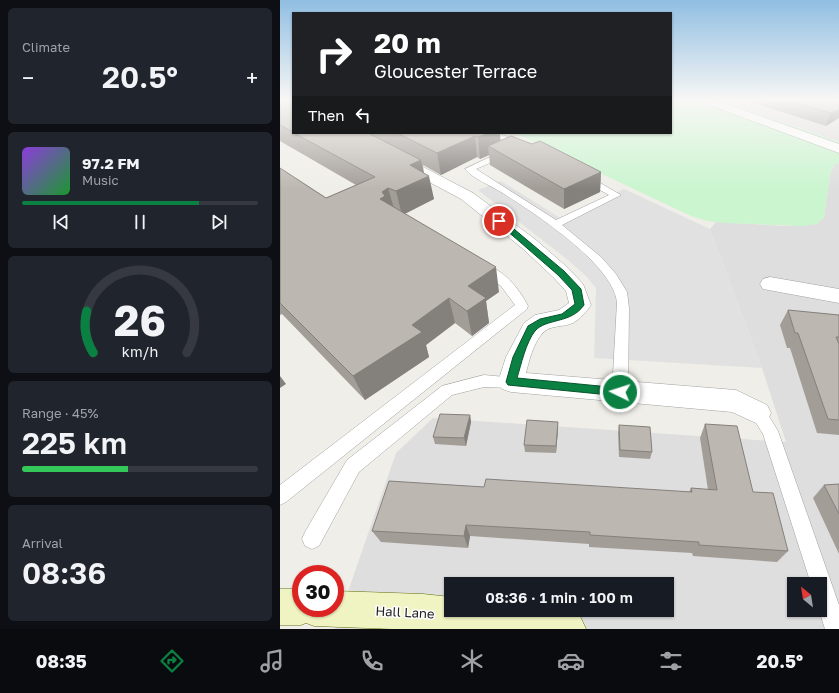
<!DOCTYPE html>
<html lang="en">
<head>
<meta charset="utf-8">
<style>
	:root { --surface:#171b24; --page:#20242c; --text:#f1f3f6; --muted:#9ea1a6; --line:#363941; --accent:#0b8043 }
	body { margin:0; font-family:"Golos Text",sans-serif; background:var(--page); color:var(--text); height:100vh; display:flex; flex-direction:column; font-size:15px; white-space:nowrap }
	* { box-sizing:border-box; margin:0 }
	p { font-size:13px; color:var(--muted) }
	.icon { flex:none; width:22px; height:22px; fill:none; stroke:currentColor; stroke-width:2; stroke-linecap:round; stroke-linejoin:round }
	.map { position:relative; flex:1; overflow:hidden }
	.sheet { display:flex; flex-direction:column; gap:8px; padding:8px; background:#0d0f14; width:280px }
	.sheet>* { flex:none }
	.guide { position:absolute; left:12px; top:12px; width:380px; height:122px; border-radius:0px; box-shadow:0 1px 3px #0004; background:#202124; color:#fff; overflow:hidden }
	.needle { width:26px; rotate:330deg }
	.buttons { position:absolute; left:507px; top:577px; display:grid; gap:8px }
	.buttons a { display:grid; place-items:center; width:40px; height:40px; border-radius:0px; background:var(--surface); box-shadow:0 1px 3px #0004; font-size:20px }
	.speed { position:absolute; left:12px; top:565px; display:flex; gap:8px; font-size:20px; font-weight:700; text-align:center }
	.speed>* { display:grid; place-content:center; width:52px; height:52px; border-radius:50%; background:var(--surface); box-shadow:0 1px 3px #0004; line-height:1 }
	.speed .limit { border:6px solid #d22; background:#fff; color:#111 }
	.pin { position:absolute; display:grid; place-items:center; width:34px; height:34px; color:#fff; margin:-17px; border:2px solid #fff; border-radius:50%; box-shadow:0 1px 4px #0007 }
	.me { position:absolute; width:44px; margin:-22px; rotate:274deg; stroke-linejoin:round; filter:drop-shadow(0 0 3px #0008) }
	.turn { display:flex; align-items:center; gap:14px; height:84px; padding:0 16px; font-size:18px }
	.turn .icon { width:52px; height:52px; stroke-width:2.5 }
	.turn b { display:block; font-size:28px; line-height:34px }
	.then { display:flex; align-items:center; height:38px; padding:0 16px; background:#0003; gap:8px; font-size:15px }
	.big { font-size:30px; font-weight:600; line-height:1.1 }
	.sheet .widget { flex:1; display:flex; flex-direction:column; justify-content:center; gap:6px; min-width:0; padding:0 14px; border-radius:6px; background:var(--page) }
	.sheet .dial { align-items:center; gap:0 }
	.dial svg { height:104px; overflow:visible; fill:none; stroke:var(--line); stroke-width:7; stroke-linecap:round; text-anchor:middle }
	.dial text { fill:var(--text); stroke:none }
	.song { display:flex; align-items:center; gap:12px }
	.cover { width:48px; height:48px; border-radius:6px; background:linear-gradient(135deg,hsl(270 70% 55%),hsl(130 70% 35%)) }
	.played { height:4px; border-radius:2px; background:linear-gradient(90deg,var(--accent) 75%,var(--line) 75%) }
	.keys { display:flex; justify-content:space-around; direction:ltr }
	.heat { display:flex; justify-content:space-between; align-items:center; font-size:22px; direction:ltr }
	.charge { height:6px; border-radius:3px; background:linear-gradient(90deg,#34c759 45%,var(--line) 0) }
	.trip { position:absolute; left:164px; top:577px; width:230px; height:40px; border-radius:0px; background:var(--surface); box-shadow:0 1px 3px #0004; font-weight:600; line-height:40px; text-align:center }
	.dock { display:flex; height:64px; justify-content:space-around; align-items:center; background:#090b0e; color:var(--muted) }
	.dock .icon { width:28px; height:28px }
	.dock .selected { color:var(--accent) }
	.dock b { font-size:18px; color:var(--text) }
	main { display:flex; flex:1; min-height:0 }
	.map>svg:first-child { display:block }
	.residential { fill:#dfdede; fill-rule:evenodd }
	.park { fill:#caf5cf }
	.parking { fill:#e1e1e1 }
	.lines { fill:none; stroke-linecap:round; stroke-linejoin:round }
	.lane-casing { stroke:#a2a2a2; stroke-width:1 }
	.street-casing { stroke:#a2a2a2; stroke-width:1 }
	.secondary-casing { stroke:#637010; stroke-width:1 }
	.lane { fill:#fff; fill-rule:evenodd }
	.street { fill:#fff; fill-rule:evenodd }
	.secondary { fill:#f0f4c2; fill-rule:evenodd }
	.wall { fill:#a39d98 }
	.shaded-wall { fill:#84807c }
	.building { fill:#bdb7b1; stroke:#84807c }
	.route { fill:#0b8043; stroke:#07532c }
	.labels { text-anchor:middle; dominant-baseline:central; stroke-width:3; stroke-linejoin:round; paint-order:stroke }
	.near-street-label { font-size:13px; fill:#212121; stroke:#fff }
</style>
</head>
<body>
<main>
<section class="sheet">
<div class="widget"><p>Climate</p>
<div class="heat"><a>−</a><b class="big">20.5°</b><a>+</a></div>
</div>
<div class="widget">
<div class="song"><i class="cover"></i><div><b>97.2 FM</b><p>Music</p></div></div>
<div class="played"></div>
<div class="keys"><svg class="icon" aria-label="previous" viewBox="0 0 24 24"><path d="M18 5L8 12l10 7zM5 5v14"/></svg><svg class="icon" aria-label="pause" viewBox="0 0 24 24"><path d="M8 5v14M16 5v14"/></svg><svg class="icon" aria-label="next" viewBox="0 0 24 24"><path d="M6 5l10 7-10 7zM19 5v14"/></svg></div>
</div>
<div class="widget dial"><svg viewBox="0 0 100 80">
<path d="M14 69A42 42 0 1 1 86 69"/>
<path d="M14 69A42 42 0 0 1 9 37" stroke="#0b8043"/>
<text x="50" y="56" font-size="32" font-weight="700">26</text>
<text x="50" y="72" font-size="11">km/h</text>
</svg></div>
<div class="widget"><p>Range · 45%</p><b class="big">225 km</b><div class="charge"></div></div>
<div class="widget"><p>Arrival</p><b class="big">08:36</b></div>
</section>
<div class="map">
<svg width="559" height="629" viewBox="0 0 559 629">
	<rect width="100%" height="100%" fill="#f0eee8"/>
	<!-- residential -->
	<g class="residential">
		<polygon points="444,101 502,101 559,104 559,142"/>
		<path d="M559 163V629H55L116 453 153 418 506 442 482 368 430 229 436 222 503 226 537 224 544 217 551 170 555 164ZM171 584H387V610H171ZM514 584H540V610H514Z"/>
	</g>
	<!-- park -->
	<polygon class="park" points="391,101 444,101 559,142 559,163 555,164 551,170 544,217 537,224 523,226 445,223 427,221 411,216 235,133 391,133"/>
	<!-- parking -->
	<polygon class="parking" points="221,181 282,219 344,189 430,229 482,368 314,358 316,288 306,276 288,260 198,190"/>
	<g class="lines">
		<defs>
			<g id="lane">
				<polygon points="208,133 219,133 245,146 244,148 238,148"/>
				<path d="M225 150 228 151V155L196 169 276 220 329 195 302 180V176H308L341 195 282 225 321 257 336 274 347 292 349 308 348 392 345 396 340 398 335 396 332 392 337 302C332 263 253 212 221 192 210 185 193 179 185 169Z"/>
				<path d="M202 263C223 269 239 288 248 306L247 309 6 502 0 505V485L235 305 221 286 198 270 196 267Z"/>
				<polygon points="204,375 236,378 238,382 236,386 231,388 204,387 172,395 79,472 39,546 32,549 25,546 22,539 25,532 67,460 162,386"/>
				<polygon points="478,406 484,408 498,431 559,605 559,629 545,629 539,610 540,584 531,584 483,434 470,413 472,408"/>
			</g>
			<g id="street">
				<polygon points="422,101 438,101 559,144 559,153 424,103"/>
				<path d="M61 133H78L193 193 256 240 288 268 303 284 311 305C307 311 300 319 293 323 282 328 269 324 261 335 253 345 249 361 246 373L456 390 487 405 491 413 487 421 478 424 452 412 231 392 222 389 218 382 226 357 244 323 255 315 279 310 289 303 286 291 274 278 242 248 181 199 63 136Z"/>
				<polygon points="490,277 559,289 559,303 483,289 480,284 483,279"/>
			</g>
			<polygon id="secondary" points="0,589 21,589 21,608 55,608 55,591 143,594 171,597 171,610 287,610 300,616 306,629 113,629 34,626 26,623 21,625 0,625"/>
		</defs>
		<!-- lane casing -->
		<use href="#lane" class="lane-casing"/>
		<!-- street casing -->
		<use href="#street" class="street-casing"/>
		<!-- secondary casing -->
		<use href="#secondary" class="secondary-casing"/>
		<!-- lane -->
		<use href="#lane" class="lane"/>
		<!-- street -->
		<use href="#street" class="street"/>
		<!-- secondary -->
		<use href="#secondary" class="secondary"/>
	</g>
	<!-- wall -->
	<g class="wall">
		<polygon points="0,101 13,101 13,133 220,133 220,141 321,172 320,192 284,209 210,165 209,155 200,159 197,157 161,175 143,165 144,174 154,199 125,214 219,292 206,301 209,323 192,336 175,323 146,345 149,357 85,400 2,314 0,315 0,168 46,198 76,185 0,141"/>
		<polygon points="471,101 559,101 546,126 471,102"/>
		<polygon points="508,310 559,315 559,435 537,433 510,348 507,348 500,325"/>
		<polygon points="190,415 191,422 186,446 155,444 153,437"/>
		<polygon points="425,424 473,492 508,551 497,562 413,556 412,553 309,547 309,544 190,536 188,548 101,542 92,531 204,487 409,492 411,488 428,490 420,438"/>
		<polygon points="339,425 372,452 370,459 339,457 338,433"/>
		<polygon points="278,429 276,453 245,452 244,445"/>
		<polygon points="559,484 559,554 533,498 544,485"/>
	</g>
	<!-- shaded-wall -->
	<g class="shaded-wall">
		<polygon points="559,109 559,118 546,126 551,113"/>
		<polygon points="209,133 220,133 221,150 208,146 209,155 200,159 198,137"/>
		<polygon points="195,136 197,157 161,175 157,153"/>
		<polygon points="141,160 145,178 149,176 154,199 122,215 116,191 130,165"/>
		<polygon points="321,172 320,192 284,209 284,189"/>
		<polygon points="108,188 115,212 100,199 102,192"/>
		<polygon points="216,267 219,292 206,301 209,323 192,336 187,311 188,286"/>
		<polygon points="169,298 175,323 146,345 149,357 85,400 73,376 132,325"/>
		<polygon points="0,376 6,384 0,388"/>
		<polygon points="190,415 191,422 186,446 184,438"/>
		<polygon points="278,422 278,429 276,453 276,446"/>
		<polygon points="186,525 190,536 188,548 184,536"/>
	</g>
	<!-- building -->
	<g class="building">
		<polygon points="0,101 13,101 13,132 0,125"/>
		<polygon points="509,101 559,101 559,109 551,113"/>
		<polygon points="14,133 88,133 141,160 130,165 149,176 116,191 108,188 102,192 105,196 100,199 216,267 188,286 206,298 187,311 169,298 132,325 142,332 73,376 0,303 0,168 46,198 95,177"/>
		<polygon points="117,133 209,133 198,137 195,136 157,153"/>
		<polygon points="231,136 252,144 260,141 321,172 284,189 208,146"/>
		<polygon points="508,310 559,315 559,337 556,337 559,344 559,420 548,419 518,333 515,333"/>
		<polygon points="160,414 190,415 184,438 153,437"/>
		<polygon points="247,420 278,422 276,446 244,445"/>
		<polygon points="425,424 457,426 473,492 493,493 508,551 419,545 419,542 310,535 310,532 186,525 184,536 92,531 109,481 204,487 206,479 412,492 411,488 437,490"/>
		<polygon points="339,425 370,427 372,452 340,450"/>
		<polygon points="559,484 559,514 544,485"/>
	</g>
	<!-- sky -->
	<linearGradient id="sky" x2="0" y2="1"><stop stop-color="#90bee2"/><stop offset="0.53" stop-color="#f8f7f5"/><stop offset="1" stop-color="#f8f7f5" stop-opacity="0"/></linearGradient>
	<rect width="559" height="189" fill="url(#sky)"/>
	<!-- route -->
	<path class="route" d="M217 219H222L284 271 301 289 304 305C291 324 266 318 255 331 246 342 241 365 237 378L340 388 344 389 346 392 344 395 340 396 228 385 226 382 233 357 248 326 260 319 282 314 295 304 292 290 278 275 217 222Z"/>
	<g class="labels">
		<!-- near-street labels -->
		<g class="near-street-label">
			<text transform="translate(125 612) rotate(3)">Hall Lane</text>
		</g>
	</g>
</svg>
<div class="buttons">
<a><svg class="needle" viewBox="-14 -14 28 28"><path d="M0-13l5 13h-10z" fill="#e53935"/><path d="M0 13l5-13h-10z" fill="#9ea1a6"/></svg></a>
</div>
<div class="speed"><div class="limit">30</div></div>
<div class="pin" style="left:219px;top:221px;background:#d93025"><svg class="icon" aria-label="arrive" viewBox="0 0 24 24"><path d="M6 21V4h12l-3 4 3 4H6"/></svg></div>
<svg class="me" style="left:340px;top:392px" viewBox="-20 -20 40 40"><circle r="17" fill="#0b8043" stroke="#fff" stroke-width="3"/><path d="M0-11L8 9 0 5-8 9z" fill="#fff"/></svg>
<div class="trip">08:36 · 1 min · 100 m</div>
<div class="guide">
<div class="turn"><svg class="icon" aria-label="right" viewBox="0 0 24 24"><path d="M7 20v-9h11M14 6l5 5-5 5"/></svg><div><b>20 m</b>Gloucester Terrace</div></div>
<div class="then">Then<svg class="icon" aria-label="left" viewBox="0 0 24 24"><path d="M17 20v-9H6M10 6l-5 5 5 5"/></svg></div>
</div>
</div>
</main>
<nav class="dock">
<b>08:35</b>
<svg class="icon selected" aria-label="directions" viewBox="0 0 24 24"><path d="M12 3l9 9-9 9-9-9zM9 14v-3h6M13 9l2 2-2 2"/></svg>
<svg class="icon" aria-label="music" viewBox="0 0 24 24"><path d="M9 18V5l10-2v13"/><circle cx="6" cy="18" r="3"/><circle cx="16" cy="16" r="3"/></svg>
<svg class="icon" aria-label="phone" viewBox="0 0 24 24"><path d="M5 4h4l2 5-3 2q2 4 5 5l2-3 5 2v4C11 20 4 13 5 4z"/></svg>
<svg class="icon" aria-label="climate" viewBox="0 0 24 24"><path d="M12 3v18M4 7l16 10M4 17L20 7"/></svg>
<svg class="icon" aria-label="car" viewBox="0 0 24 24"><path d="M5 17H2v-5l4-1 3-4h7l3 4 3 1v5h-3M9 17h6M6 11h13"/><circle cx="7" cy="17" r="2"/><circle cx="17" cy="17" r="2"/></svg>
<svg class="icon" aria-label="filters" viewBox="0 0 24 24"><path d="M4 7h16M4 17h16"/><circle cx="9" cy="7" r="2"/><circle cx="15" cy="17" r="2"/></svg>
<b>20.5°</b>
</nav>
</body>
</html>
